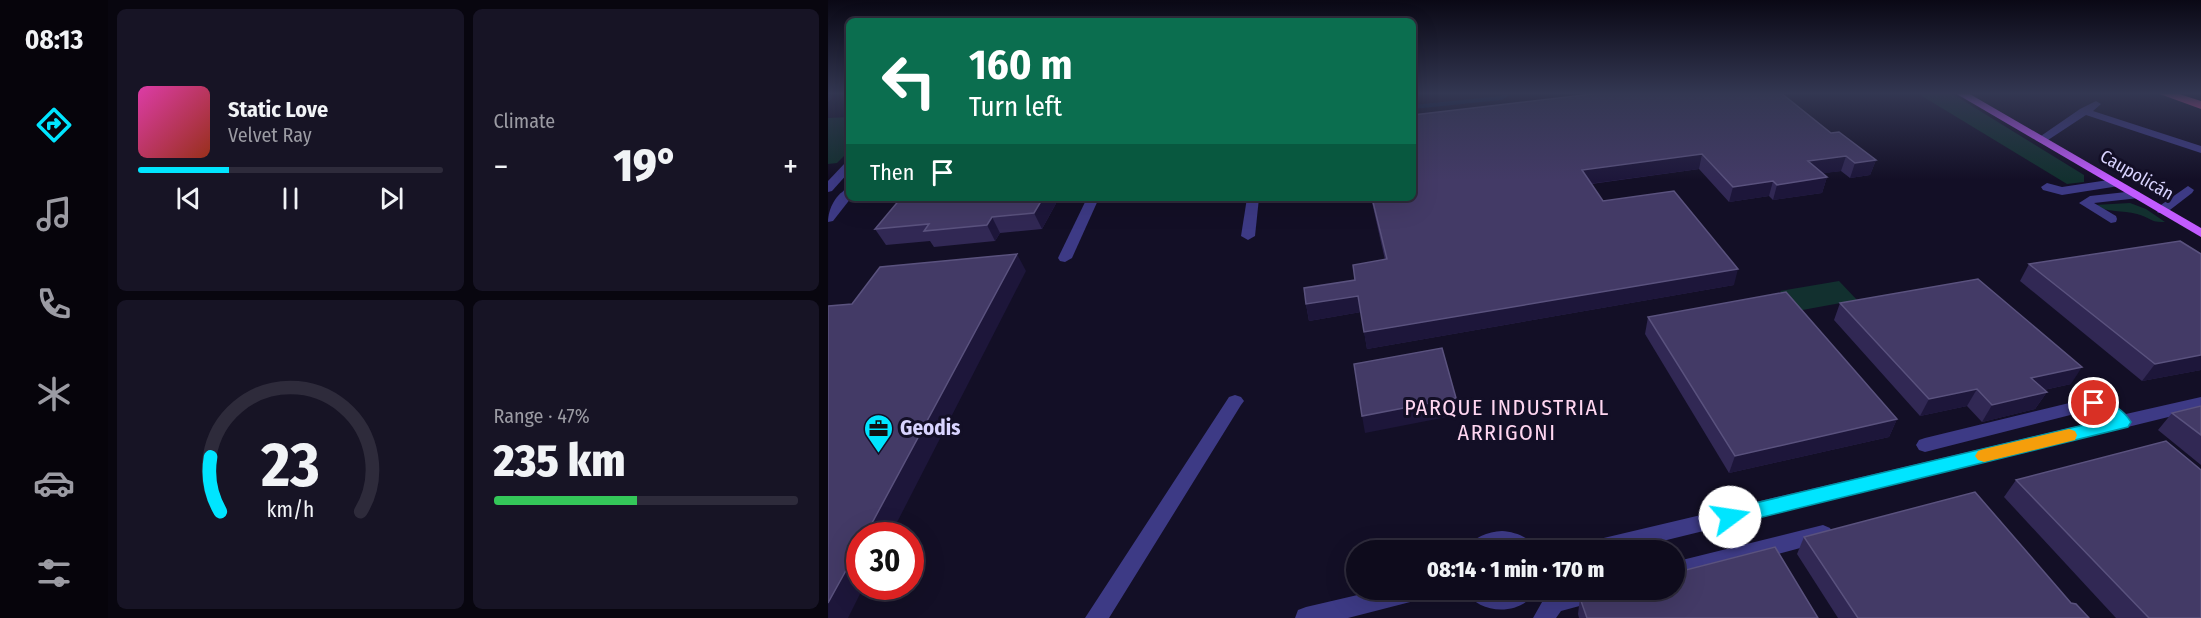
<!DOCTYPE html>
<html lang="en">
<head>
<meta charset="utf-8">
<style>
	:root { --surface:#0e0b1c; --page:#171425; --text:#f1f3f6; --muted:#9b9ba3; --line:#2e2b3b; --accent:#00e5ff }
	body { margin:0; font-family:"Fira Sans Condensed",sans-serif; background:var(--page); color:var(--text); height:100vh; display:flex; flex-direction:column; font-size:22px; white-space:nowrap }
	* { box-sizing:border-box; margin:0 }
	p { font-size:20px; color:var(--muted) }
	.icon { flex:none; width:33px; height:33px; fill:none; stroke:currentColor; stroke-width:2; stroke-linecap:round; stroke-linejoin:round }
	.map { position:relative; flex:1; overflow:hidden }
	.sheet { display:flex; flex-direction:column; gap:9px; padding:9px; background:#08060f; width:720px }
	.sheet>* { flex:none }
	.hud { position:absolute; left:18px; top:18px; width:570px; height:183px; border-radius:9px; box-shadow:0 6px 24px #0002,0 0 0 2px var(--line); background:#0b6e4f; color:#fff; overflow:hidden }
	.speed { position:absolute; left:18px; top:522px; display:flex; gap:12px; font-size:30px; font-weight:700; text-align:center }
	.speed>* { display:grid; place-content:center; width:78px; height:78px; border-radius:50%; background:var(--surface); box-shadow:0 6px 24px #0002,0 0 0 2px var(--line); line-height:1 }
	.speed .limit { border:9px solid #d22; background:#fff; color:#111 }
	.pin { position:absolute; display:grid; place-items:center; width:51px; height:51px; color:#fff; margin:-26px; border:3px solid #fff; border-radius:50%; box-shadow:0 2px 6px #0007 }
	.me { position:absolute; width:66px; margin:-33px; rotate:76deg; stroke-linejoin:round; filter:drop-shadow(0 0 4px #0008) }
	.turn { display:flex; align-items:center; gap:21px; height:126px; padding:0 24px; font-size:27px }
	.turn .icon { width:78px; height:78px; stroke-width:2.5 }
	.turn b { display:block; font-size:42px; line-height:51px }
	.then { display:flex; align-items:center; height:57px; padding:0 24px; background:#0003; gap:12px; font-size:22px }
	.big { font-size:45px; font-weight:800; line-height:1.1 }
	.sheet .card { flex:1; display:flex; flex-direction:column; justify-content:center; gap:9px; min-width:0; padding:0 21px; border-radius:9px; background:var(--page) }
	.sheet .dial { align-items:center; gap:0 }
	.dial svg { height:156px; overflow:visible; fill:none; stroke:var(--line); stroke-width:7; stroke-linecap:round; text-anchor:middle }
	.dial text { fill:var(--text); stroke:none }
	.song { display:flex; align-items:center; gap:18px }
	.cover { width:72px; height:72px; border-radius:9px; background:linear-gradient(135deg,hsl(320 70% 55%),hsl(10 70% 35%)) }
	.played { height:6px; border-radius:3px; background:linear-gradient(90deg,var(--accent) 30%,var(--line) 30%) }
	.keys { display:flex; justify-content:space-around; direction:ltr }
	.heat { display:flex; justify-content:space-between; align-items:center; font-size:33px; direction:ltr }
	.charge { height:9px; border-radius:4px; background:linear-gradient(90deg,#34c759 47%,var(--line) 0) }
	.sheet .tiles { flex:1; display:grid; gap:9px; grid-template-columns:repeat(2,1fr) }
	.trip { position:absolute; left:518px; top:540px; width:339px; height:60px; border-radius:30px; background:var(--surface); box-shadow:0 6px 24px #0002,0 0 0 2px var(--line); font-weight:800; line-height:60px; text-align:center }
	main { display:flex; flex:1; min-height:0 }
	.tabs { display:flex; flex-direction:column; width:108px; justify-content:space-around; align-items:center; background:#06040b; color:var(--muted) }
	.tabs .icon { width:42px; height:42px }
	.tabs .current { color:var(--accent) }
	.tabs b { font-size:27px; color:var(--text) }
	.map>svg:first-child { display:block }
	.green { fill:#12302f }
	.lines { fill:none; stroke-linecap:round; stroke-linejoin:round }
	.stream { stroke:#0a1f44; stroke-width:4 }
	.minor { fill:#3d3a85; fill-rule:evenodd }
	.major { fill:#c25bff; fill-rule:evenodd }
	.highway { fill:#ff4fa3; fill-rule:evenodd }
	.wall { fill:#312854 }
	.shaded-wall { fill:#1d163a }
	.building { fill:#433a66; stroke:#5a527e; stroke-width:1.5 }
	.route { fill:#00e5ff; stroke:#0095a6; stroke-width:1.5 }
	.slow { fill:#f59e0b }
	.labels { text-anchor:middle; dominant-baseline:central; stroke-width:6; stroke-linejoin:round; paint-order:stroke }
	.far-street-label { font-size:18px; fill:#d9d4ff; stroke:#130f26 }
	.poi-label { font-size:21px; font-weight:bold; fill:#d9d4ff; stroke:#130f26; text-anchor:start }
	.neighbourhood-label { font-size:22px; letter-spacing:1.5px; fill:#ffd6f0; stroke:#130f26 }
</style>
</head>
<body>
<main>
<nav class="tabs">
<b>08:13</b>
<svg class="icon current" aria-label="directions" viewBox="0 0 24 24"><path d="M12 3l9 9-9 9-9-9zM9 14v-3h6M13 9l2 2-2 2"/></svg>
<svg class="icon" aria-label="music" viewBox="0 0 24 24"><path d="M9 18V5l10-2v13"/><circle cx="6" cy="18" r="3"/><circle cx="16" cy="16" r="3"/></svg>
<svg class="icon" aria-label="phone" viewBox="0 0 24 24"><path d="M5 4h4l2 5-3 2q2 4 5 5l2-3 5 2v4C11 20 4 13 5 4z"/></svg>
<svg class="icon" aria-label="climate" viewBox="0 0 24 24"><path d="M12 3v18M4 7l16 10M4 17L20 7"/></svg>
<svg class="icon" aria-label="car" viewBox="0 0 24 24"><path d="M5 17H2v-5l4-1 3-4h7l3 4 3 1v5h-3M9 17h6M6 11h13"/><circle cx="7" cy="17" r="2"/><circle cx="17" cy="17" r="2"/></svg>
<svg class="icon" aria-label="filters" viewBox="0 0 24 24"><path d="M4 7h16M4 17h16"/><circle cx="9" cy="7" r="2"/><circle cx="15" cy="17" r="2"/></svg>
</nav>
<section class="sheet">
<div class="tiles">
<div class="card">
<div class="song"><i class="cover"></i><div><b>Static Love</b><p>Velvet Ray</p></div></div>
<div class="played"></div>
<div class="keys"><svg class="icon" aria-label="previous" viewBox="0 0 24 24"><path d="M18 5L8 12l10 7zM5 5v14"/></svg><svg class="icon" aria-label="pause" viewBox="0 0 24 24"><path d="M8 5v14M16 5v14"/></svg><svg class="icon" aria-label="next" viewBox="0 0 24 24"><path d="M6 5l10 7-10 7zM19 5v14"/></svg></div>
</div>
<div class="card"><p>Climate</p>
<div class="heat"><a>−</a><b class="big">19°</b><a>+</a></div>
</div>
<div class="card dial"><svg viewBox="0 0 100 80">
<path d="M14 69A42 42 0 1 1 86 69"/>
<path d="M14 69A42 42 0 0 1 9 41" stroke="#00e5ff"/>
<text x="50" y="56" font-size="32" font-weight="700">23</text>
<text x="50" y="72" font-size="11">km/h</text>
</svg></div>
<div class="card"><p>Range · 47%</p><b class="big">235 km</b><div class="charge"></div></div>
</div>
</section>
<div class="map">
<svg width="1373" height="618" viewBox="0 0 1373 618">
	<rect width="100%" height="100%" fill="#130f26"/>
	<!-- green -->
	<g class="green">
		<polygon points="1089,93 1123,93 1256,175 1256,182 1239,184"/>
		<polygon points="21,117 21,151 9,163 0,164 0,118"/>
		<path d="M1302 203 1318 209 1337 222C1322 223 1322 217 1309 214 1294 210 1280 213 1266 205Z"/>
		<polygon points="1011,281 1029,300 969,311 952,291"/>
	</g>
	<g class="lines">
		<!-- stream -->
		<polyline class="stream" points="585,107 673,98 681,93"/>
		<!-- minor -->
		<g class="minor">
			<polygon points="1268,101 1273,104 1265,111 1373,146 1373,153 1258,115 1217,142 1213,143 1207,140 1252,109"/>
			<polygon points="21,162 21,172 4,191 0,192 0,181 17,163"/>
			<polygon points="1287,179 1293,183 1291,186 1234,195 1215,190 1213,187 1219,183 1234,187"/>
			<polygon points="1360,186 1366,190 1364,193 1338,213 1330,213 1328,210 1330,207"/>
			<path d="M21 188 23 198 5 221 0 222C0 209 8 193 21 188Z"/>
			<polygon points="1307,191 1311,192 1313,195 1311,198 1266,203 1288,216 1289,219 1288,222 1283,223 1251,203 1262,196"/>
			<polygon points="259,198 271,198 244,258 237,262 232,261 230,258"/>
			<polygon points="419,198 431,198 427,236 420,240 413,236"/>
			<polygon points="407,395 413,397 416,401 413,405 281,618 257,618 401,397"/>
			<polygon points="1266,397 1282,401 1298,414 1373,397 1373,409 798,550 753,550 756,544 763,541 1279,419 1266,409 1097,452 1091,450 1088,445 1091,440 1097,438"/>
			<polygon points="995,525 1002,528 1005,534 1002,540 846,582 846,562"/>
			<path d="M674 531C687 532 703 537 708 550H639C644 537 660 532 674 531Z"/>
			<polygon points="551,590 601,590 598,597 590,600 520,618 467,618 470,610 478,607"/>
			<path d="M638 590H708C696 616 650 616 638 590Z"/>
			<polygon points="736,590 788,590 785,597 733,611 728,618 705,618 718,595"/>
		</g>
		<!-- major -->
		<polygon class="major" points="1127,93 1140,93 1373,228 1373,237"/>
		<!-- highway -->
		<polygon class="highway" points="1329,93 1348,93 1373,101 1373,109"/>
	</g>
	<!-- wall -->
	<g class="wall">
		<polygon points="1003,133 1048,160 1042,175 1022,178 1013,171 994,173 999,177 994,193 945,200 941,196 901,202 871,169 763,184 775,201 906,285 539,349 533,312 481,321 478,304 527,280 557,260 543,198 585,198"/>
		<polygon points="73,198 231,198 214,229 172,233 167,241 106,247 102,241 58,245 47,229"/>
		<polygon points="1201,264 1373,370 1314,381 1192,281"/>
		<polygon points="1012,303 1243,384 1216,390 1219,392 1207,409 1154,422 1139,406 1092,416 1006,320"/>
		<polygon points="820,317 1069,419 1061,437 901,473 817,334"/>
		<polygon points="1373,406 1373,465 1330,430 1344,413"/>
		<polygon points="1188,480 1373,618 1288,618 1176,497"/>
		<polygon points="976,537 1243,603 1261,618 1010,618 969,554"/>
		<polygon points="752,598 990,618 751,618 750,614"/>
	</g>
	<!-- shaded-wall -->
	<g class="shaded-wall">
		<polygon points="0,93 1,93 4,98 0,102"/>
		<polygon points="874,154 871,169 753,185 754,170"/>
		<polygon points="1018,156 1013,171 976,176 980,161"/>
		<polygon points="1048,160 1042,175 1022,178 1027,163"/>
		<polygon points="999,177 994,193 945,200 949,185"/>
		<polygon points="945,181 941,196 901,202 905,187"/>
		<polygon points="215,198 231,198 214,229 206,213"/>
		<polygon points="164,217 172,233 167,241 159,225"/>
		<polygon points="189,254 198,271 62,536 37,536"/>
		<polygon points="910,269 906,285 539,349 536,332"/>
		<polygon points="530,296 533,312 481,321 478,304"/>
		<polygon points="1373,355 1373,370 1314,381 1327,364"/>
		<polygon points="1254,367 1243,384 1192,395 1203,378"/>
		<polygon points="1149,389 1139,406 1092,416 1101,399"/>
		<polygon points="1219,392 1207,409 1154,422 1164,405"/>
		<polygon points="628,398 629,415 537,433 534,416"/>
		<polygon points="1069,419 1061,437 901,473 907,456"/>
		<polygon points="32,545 32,586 36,586 20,618 0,618 0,603"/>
	</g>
	<!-- building -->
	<g class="building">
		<polygon points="773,93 953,93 1003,133 1011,132 1048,160 1027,163 1018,156 980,161 999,177 949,185 945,181 905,187 874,154 754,170 775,201 846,191 910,269 536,332 530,296 478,304 476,288 527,280 525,265 559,259 544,198 585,198 585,115"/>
		<polygon points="73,198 215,198 206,213 164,217 159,225 96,231 101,224 47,229"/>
		<polygon points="1352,241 1373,254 1373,355 1327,364 1201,264"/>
		<polygon points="189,254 37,536 32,536 32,545 0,603 0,306 24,304 52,267"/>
		<polygon points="1150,279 1254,367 1203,378 1219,392 1164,405 1149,389 1101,399 1012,303"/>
		<polygon points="958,292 1069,419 907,456 820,317"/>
		<polygon points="614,348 628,398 534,416 526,364"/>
		<polygon points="1373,406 1373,435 1344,413"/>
		<polygon points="1338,441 1373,470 1373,618 1321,618 1188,480"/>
		<polygon points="1147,492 1243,603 1248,604 1261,618 1030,618 976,537"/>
		<polygon points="947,547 990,618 759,618 752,598 784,590 846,590 846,573"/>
	</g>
	<!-- sky -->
	<linearGradient id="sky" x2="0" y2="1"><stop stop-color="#0a0815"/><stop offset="0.52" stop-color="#333752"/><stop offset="1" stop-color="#333752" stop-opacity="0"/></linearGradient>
	<rect width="1373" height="180" fill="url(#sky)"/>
	<!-- route -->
	<path class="route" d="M1266 397C1280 401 1295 409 1303 422L1300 427 902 525 895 523 893 517 895 512 902 509 1281 419 1270 410 1260 407 1258 403 1260 399Z"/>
	<!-- slow -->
	<polygon class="slow" points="1241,429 1247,431 1249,435 1247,440 1156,462 1150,460 1147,456 1150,451 1156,449"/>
	<!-- icons -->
	<defs>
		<symbol id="office-pin" viewBox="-11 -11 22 30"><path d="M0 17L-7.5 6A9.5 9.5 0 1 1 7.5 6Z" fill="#00e5ff" stroke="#130f26"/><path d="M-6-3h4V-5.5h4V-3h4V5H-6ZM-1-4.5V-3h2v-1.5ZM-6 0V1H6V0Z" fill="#111"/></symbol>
	</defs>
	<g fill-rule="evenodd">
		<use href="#office-pin" x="34" y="412" width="33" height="45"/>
	</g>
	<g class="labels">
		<!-- far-street labels -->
		<g class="far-street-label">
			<text transform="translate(1309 175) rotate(30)">Caupolicán</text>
		</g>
		<!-- poi labels -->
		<g class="poi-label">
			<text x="72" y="428">Geodis</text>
		</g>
		<!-- neighbourhood labels -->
		<g class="neighbourhood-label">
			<text x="679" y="407">PARQUE INDUSTRIAL<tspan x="679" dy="25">ARRIGONI</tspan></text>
		</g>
	</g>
</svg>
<div class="speed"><div class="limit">30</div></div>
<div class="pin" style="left:1266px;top:403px;background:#d93025"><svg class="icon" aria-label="arrive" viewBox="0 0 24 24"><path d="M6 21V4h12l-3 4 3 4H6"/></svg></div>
<svg class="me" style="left:902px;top:517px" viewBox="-20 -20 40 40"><circle r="19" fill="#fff"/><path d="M0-13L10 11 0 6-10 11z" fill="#00e5ff"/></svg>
<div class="trip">08:14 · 1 min · 170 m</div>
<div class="hud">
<div class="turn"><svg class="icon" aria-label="left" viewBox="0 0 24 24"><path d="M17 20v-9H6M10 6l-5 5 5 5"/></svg><div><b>160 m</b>Turn left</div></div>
<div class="then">Then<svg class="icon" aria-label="arrive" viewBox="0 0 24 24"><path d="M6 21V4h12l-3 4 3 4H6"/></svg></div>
</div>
</div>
</main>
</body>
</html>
